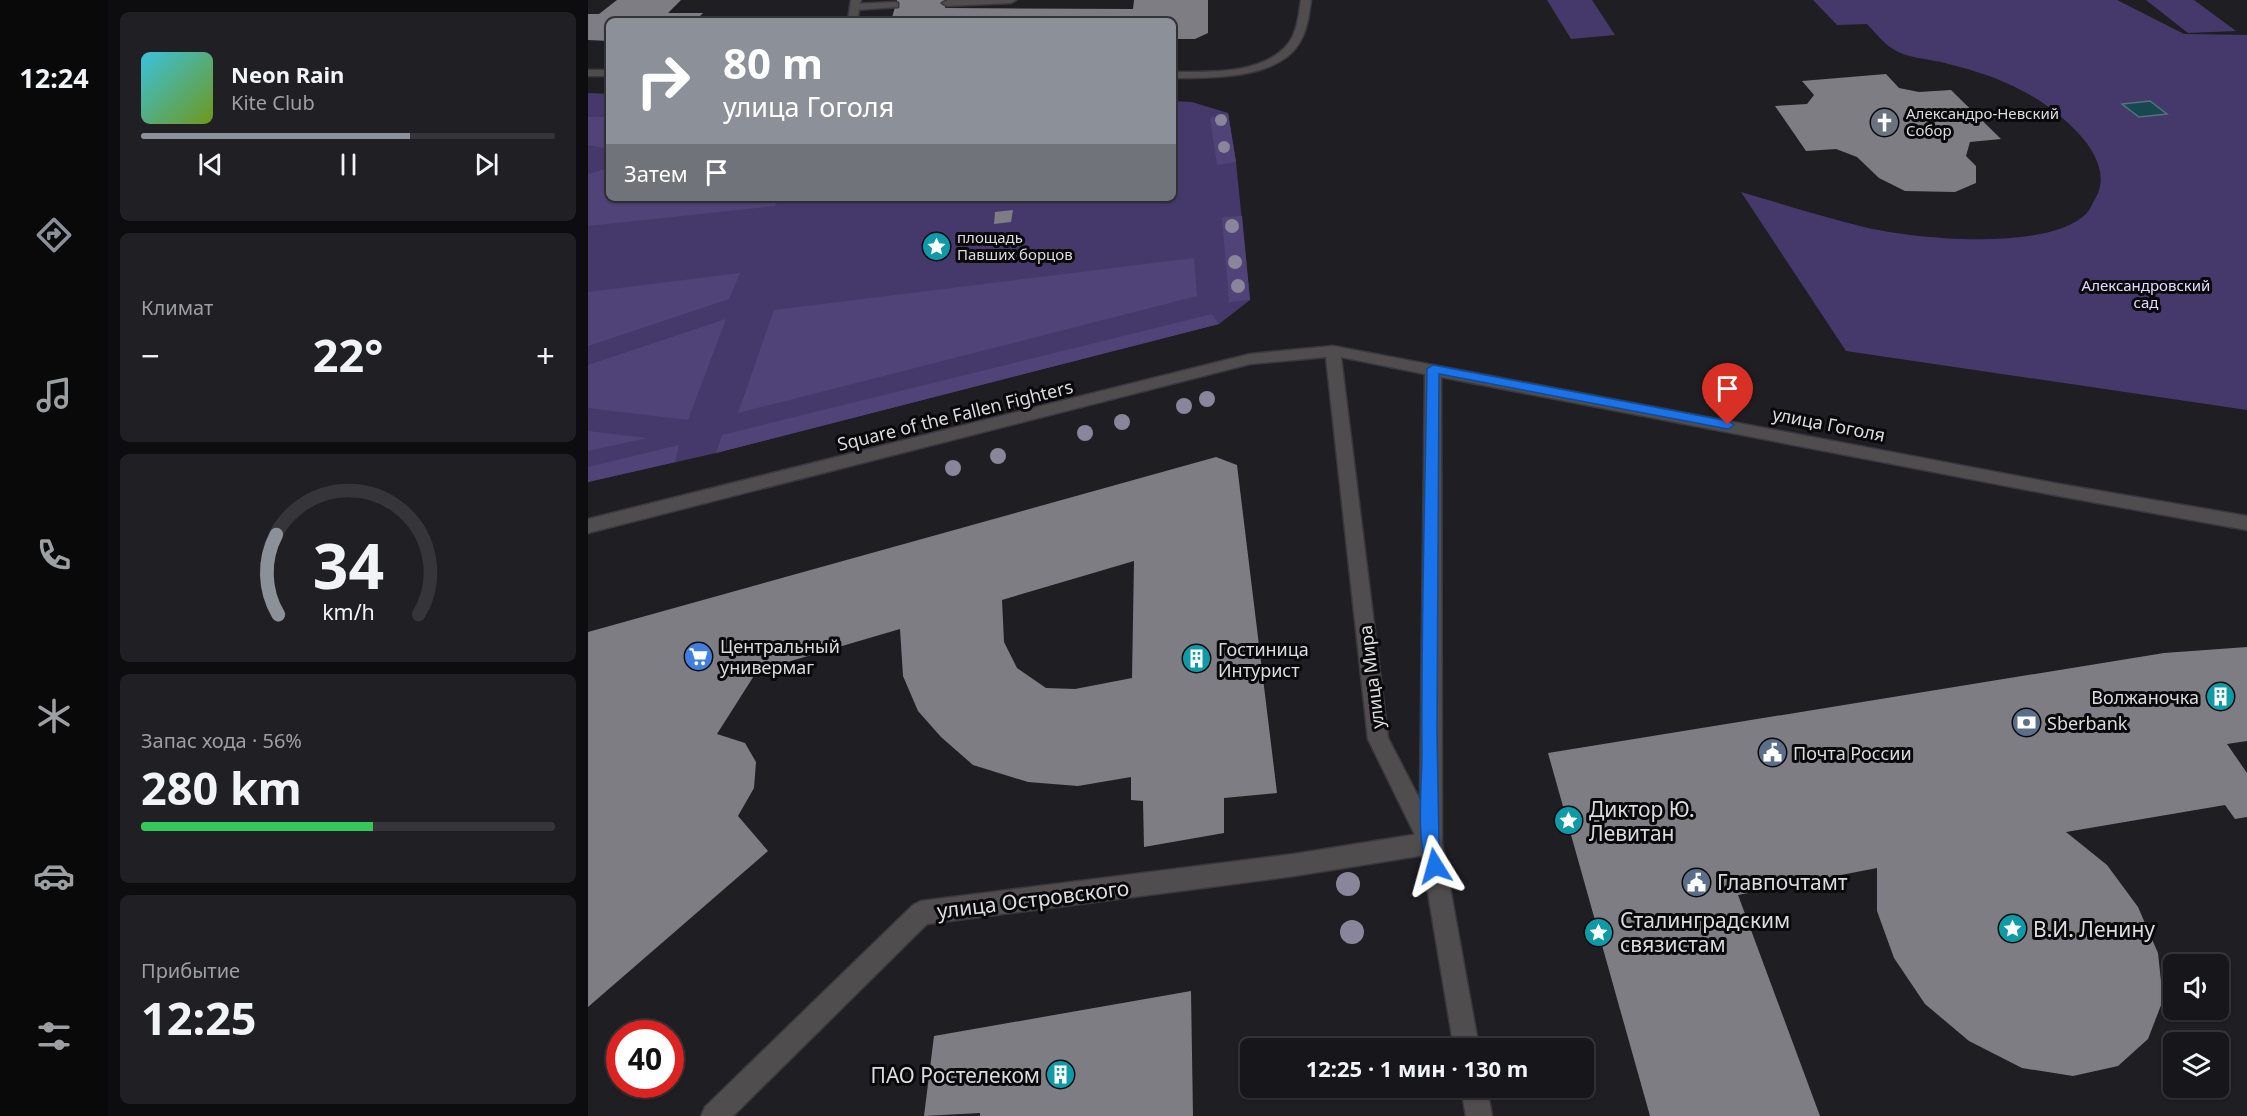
<!DOCTYPE html>
<html lang="ru">
<head>
<meta charset="utf-8">
<style>
	:root { --surface:#17161a; --page:#201f23; --text:#f1f3f6; --muted:#9e9fa2; --line:#363539; --accent:#8c9099 }
	body { margin:0; font-family:"Noto Sans",sans-serif; background:var(--page); color:var(--text); height:100vh; display:flex; flex-direction:column; font-size:22px; white-space:nowrap }
	* { box-sizing:border-box; margin:0 }
	p { font-size:20px; color:var(--muted) }
	.icon { flex:none; width:33px; height:33px; fill:none; stroke:currentColor; stroke-width:2; stroke-linecap:round; stroke-linejoin:round }
	.map { position:relative; flex:1; overflow:hidden }
	.drawer { display:flex; flex-direction:column; gap:12px; padding:12px; background:#0d0c0e; width:480px }
	.drawer>* { flex:none }
	.top-card { position:absolute; left:18px; top:18px; width:570px; height:183px; border-radius:9px; box-shadow:0 2px 4px #0004,0 0 0 2px var(--line); background:#8c9099; color:#fff; overflow:hidden }
	.fabs { position:absolute; left:1575px; top:954px; display:grid; gap:12px }
	.fabs a { display:grid; place-items:center; width:66px; height:66px; border-radius:9px; background:var(--surface); box-shadow:0 2px 4px #0004,0 0 0 2px var(--line); font-size:30px }
	.speed { position:absolute; left:18px; top:1020px; display:flex; gap:12px; font-size:30px; font-weight:700; text-align:center }
	.speed>* { display:grid; place-content:center; width:78px; height:78px; border-radius:50%; background:var(--surface); box-shadow:0 2px 4px #0004,0 0 0 2px var(--line); line-height:1 }
	.speed .limit { border:9px solid #d22; background:#fff; color:#111 }
	.pin { position:absolute; display:grid; place-items:center; width:51px; height:51px; color:#fff; margin:-62px -26px; border-radius:50% 50% 50% 0; rotate:-45deg; box-shadow:0 0 6px #0007 }
	.pin .icon { rotate:45deg }
	.me { position:absolute; width:66px; margin:-33px; rotate:352deg; stroke-linejoin:round; filter:drop-shadow(0 0 4px #0008) }
	.turn { display:flex; align-items:center; gap:21px; height:126px; padding:0 18px; font-size:27px }
	.turn .icon { width:78px; height:78px; stroke-width:2.5 }
	.turn b { display:block; font-size:42px; line-height:51px }
	.then { display:flex; align-items:center; height:57px; padding:0 18px; background:#0003; gap:12px; font-size:22px }
	.big { font-size:45px; font-weight:700; line-height:1.1 }
	.drawer .tile { flex:1; display:flex; flex-direction:column; justify-content:center; gap:9px; min-width:0; padding:0 21px; border-radius:9px; background:var(--page) }
	.drawer .dial { align-items:center; gap:0 }
	.dial svg { height:156px; overflow:visible; fill:none; stroke:var(--line); stroke-width:7; stroke-linecap:round; text-anchor:middle }
	.dial text { fill:var(--text); stroke:none }
	.song { display:flex; align-items:center; gap:18px }
	.cover { width:72px; height:72px; border-radius:9px; background:linear-gradient(135deg,hsl(190 70% 55%),hsl(80 70% 35%)) }
	.played { height:6px; border-radius:3px; background:linear-gradient(90deg,var(--accent) 65%,var(--line) 65%) }
	.keys { display:flex; justify-content:space-around; direction:ltr }
	.heat { display:flex; justify-content:space-between; align-items:center; font-size:33px; direction:ltr }
	.charge { height:9px; border-radius:4px; background:linear-gradient(90deg,#34c759 56%,var(--line) 0) }
	.trip { position:absolute; left:652px; top:1038px; width:354px; height:60px; border-radius:9px; background:var(--surface); box-shadow:0 2px 4px #0004,0 0 0 2px var(--line); font-weight:700; line-height:60px; text-align:center }
	main { display:flex; flex:1; min-height:0 }
	.dock { display:flex; flex-direction:column; width:108px; justify-content:space-around; align-items:center; background:#09090a; color:var(--muted) }
	.dock .icon { width:42px; height:42px }
	.dock .active { color:var(--accent) }
	.dock b { font-size:27px; color:var(--text) }
	.map>svg:first-child { display:block }
	.green { fill:#45396b }
	.forest { fill:#504378 }
	.water { fill:#18484f; stroke:#53747a; stroke-width:1.5 }
	.building { fill:#7d7d83; fill-rule:evenodd }
	.lines { fill:none; stroke-linecap:round; stroke-linejoin:round }
	.service-casing { stroke:#39393d; stroke-width:3 }
	.minor-casing { stroke:#39393d; stroke-width:3 }
	.tertiary-casing { stroke:#39393d; stroke-width:3 }
	.service { fill:#504d4e; fill-rule:evenodd }
	.minor { fill:#504d4e; fill-rule:evenodd }
	.tertiary { fill:#504d4e; fill-rule:evenodd }
	.tree { fill:#89859a }
	.route { fill:#1a73e8; stroke:#114b97; stroke-width:1.5 }
	.labels { text-anchor:middle; dominant-baseline:central; stroke-width:6; stroke-linejoin:round; paint-order:stroke }
	.far-poi-label { font-size:15px; fill:#dcdcdf; stroke:#09080a; text-anchor:start }
	.far-park-label { font-size:15px; fill:#e0dafc; stroke:#09080a }
	.street-label { font-size:18px; fill:#dcdcdf; stroke:#09080a }
	.poi-label { font-size:18px; fill:#dcdcdf; stroke:#09080a; text-anchor:start }
	.near-poi-label { font-size:21px; fill:#dcdcdf; stroke:#09080a; text-anchor:start }
	.near-street-label { font-size:21px; fill:#dcdcdf; stroke:#09080a }
</style>
</head>
<body>
<main>
<nav class="dock">
<b>12:24</b>
<svg class="icon active" aria-label="directions" viewBox="0 0 24 24"><path d="M12 3l9 9-9 9-9-9zM9 14v-3h6M13 9l2 2-2 2"/></svg>
<svg class="icon" aria-label="music" viewBox="0 0 24 24"><path d="M9 18V5l10-2v13"/><circle cx="6" cy="18" r="3"/><circle cx="16" cy="16" r="3"/></svg>
<svg class="icon" aria-label="phone" viewBox="0 0 24 24"><path d="M5 4h4l2 5-3 2q2 4 5 5l2-3 5 2v4C11 20 4 13 5 4z"/></svg>
<svg class="icon" aria-label="climate" viewBox="0 0 24 24"><path d="M12 3v18M4 7l16 10M4 17L20 7"/></svg>
<svg class="icon" aria-label="car" viewBox="0 0 24 24"><path d="M5 17H2v-5l4-1 3-4h7l3 4 3 1v5h-3M9 17h6M6 11h13"/><circle cx="7" cy="17" r="2"/><circle cx="17" cy="17" r="2"/></svg>
<svg class="icon" aria-label="filters" viewBox="0 0 24 24"><path d="M4 7h16M4 17h16"/><circle cx="9" cy="7" r="2"/><circle cx="15" cy="17" r="2"/></svg>
</nav>
<section class="drawer">
<div class="tile">
<div class="song"><i class="cover"></i><div><b>Neon Rain</b><p>Kite Club</p></div></div>
<div class="played"></div>
<div class="keys"><svg class="icon" aria-label="previous" viewBox="0 0 24 24"><path d="M18 5L8 12l10 7zM5 5v14"/></svg><svg class="icon" aria-label="pause" viewBox="0 0 24 24"><path d="M8 5v14M16 5v14"/></svg><svg class="icon" aria-label="next" viewBox="0 0 24 24"><path d="M6 5l10 7-10 7zM19 5v14"/></svg></div>
</div>
<div class="tile"><p>Климат</p>
<div class="heat"><a>−</a><b class="big">22°</b><a>+</a></div>
</div>
<div class="tile dial"><svg viewBox="0 0 100 80">
<path d="M14 69A42 42 0 1 1 86 69"/>
<path d="M14 69A42 42 0 0 1 13 28" stroke="#8c9099"/>
<text x="50" y="56" font-size="32" font-weight="700">34</text>
<text x="50" y="72" font-size="11">km/h</text>
</svg></div>
<div class="tile"><p>Запас хода · 56%</p><b class="big">280 km</b><div class="charge"></div></div>
<div class="tile"><p>Прибытие</p><b class="big">12:25</b></div>
</section>
<div class="map">
<svg width="1659" height="1116" viewBox="0 0 1659 1116">
	<rect width="100%" height="100%" fill="#1f1e23"/>
	<!-- green -->
	<g class="green">
		<polygon points="959,0 1004,0 1027,35 983,39"/>
		<path d="M1225 0H1529L1596 34 1659 35V410L1258 351 1153 192C1194 204 1235 217 1276 227 1325 239 1459 252 1498 214 1502 210 1504 204 1507 199 1521 177 1507 151 1491 134 1454 94 1410 76 1357 63 1342 59 1318 58 1305 49 1295 43 1287 32 1279 24L1249 25Z"/>
		<polygon points="1558,0 1606,0 1648,31 1600,33"/>
		<polygon points="0,93 21,94 21,198 585,198 585,101 604,102 640,113 648,162 662,300 631,324 128,453 0,482"/>
	</g>
	<!-- forest -->
	<g class="forest">
		<polygon points="640,113 648,162 629,165 622,118"/>
		<polygon points="0,117 21,117 21,149 0,145"/>
		<polygon points="21,168 21,198 190,198 187,206 0,226 0,174"/>
		<polygon points="654,216 662,300 641,302 634,217"/>
		<polygon points="606,258 609,296 150,413 186,310"/>
		<polygon points="152,273 141,299 0,346 0,292"/>
		<polygon points="624,314 631,324 128,453 134,435"/>
		<polygon points="138,319 100,420 0,408 0,365"/>
		<polygon points="0,431 59,438 0,451"/>
		<polygon points="91,445 87,462 0,482 0,467"/>
	</g>
	<!-- water -->
	<polygon class="water" points="1562,101 1579,114 1551,117 1534,104"/>
	<!-- building -->
	<g class="building">
		<polygon points="29,0 93,0 80,13 115,13 107,21 21,21 21,41 0,40 0,14 11,14"/>
		<polygon points="309,0 360,0 357,8 545,9 546,0 620,0 620,33 607,39 585,39 585,21 303,21"/>
		<polygon points="1298,74 1311,88 1331,92 1363,90 1413,139 1382,142 1378,156 1388,166 1388,183 1367,192 1317,191 1291,178 1269,157 1248,149 1218,151 1187,106 1219,104 1226,95 1214,81"/>
		<polygon points="425,210 423,222 406,224 407,212"/>
		<path d="M628 457 649 465 689 793 636 798V833L556 847 555 801 543 800V777L490 786 440 782 385 765 353 737 330 711 315 676 312 629 169 671 129 734 157 743 168 762 166 788 150 816 180 851 0 1007V632ZM546 561 544 678 487 689 458 688 429 668 416 642 414 600Z"/>
		<polygon points="1659,647 1659,741 1639,744 1659,773 1659,817 1647,819 1637,805 1478,832 1519,865 1550,907 1570,953 1575,1000 1560,1039 1530,1066 1485,1076 1434,1068 1381,1041 1337,1004 1306,958 1289,911 1289,868 1150,895 1232,1116 1062,1116 960,753 1576,653"/>
		<polygon points="603,991 605,1116 392,1116 392,1113 336,1116 346,1036"/>
	</g>
	<g class="lines">
		<defs>
			<g id="service">
				<polygon points="428,0 423,3 359,6 354,3 360,0"/>
				<polygon points="307,2 310,3 310,7 267,10 262,7 267,4"/>
				<polygon points="843,832 851,835 854,843 851,851 843,854 706,876 339,924 145,1116 113,1116 117,1107 325,905 333,901 706,854"/>
			</g>
			<polygon id="minor" points="263,0 273,0 269,21 260,20"/>
			<g id="tertiary">
				<path d="M713 0H723C721 15 719 32 710 45 688 79 621 78 585 78V72C620 72 675 75 700 44 709 33 711 14 713 0Z"/>
				<rect x="0" y="70" width="21" height="6"/>
				<path d="M745 346 1471 484 1659 516V530L1471 496 853 377 854 843 891 1048H866L832 845 780 739 738 357 662 364 0 533V519L662 354ZM753 357 837 374 832 800 800 738Z"/>
				<polygon points="873,1088 899,1088 904,1116 878,1116"/>
			</g>
		</defs>
		<!-- service casing -->
		<use href="#service" class="service-casing"/>
		<!-- minor casing -->
		<use href="#minor" class="minor-casing"/>
		<!-- tertiary casing -->
		<use href="#tertiary" class="tertiary-casing"/>
		<!-- service -->
		<use href="#service" class="service"/>
		<!-- minor -->
		<use href="#minor" class="minor"/>
		<!-- tertiary -->
		<use href="#tertiary" class="tertiary"/>
	</g>
	<!-- trees -->
	<g class="tree">
		<circle cx="633" cy="120" r="6"/>
		<circle cx="636" cy="147" r="6"/>
		<circle cx="644" cy="226" r="7"/>
		<circle cx="647" cy="262" r="7"/>
		<circle cx="650" cy="286" r="7"/>
		<circle cx="619" cy="399" r="8"/>
		<circle cx="596" cy="406" r="8"/>
		<circle cx="534" cy="422" r="8"/>
		<circle cx="497" cy="433" r="8"/>
		<circle cx="410" cy="456" r="8"/>
		<circle cx="365" cy="468" r="8"/>
		<circle cx="760" cy="884" r="12"/>
		<circle cx="764" cy="932" r="12"/>
	</g>
	<!-- route -->
	<path class="route" d="M845 365 1140 421 1146 425 1140 429 851 374 849 732 851 843 855 866 853 872 847 874 841 872C827 840 834 788 834 753 833 625 837 497 839 369Z"/>
	<!-- icons -->
	<defs>
		<symbol id="church-disc" viewBox="-11 -11 22 22"><circle r="9.5" fill="#6b7280" stroke="#09080a"/><path d="M-1.2-6h2.4v3.5h3.3v2.4h-3.3V6h-2.4V-.1h-3.3v-2.4h3.3Z" fill="#fff"/></symbol>
		<symbol id="sight-disc" viewBox="-11 -11 22 22"><circle r="9.5" fill="#0f9aa8" stroke="#09080a"/><path d="M0-6L1.8-2.2L6-1.7L2.9 1.2L3.7 5.4L0 3.3L-3.7 5.4L-2.9 1.2L-6-1.7L-1.8-2.2Z" fill="#fff"/></symbol>
		<symbol id="supermarket-disc" viewBox="-11 -11 22 22"><circle r="9.5" fill="#3f7fe0" stroke="#09080a"/><path d="M-6-5.5h2.5l.6 2H6L4.5 2H-2.5L-4.4-4H-6ZM-1.5 3.2a1.3 1.3 0 1 0 .1 0ZM3 3.2a1.3 1.3 0 1 0 .1 0Z" fill="#fff"/></symbol>
		<symbol id="building-disc" viewBox="-11 -11 22 22"><circle r="9.5" fill="#0f9aa8" stroke="#09080a"/><path d="M-4-6H4V6H1V3H-1V6H-4ZM-2.5-4.3h1.7v1.8h-1.7ZM.8-4.3h1.7v1.8H.8ZM-2.5-1h1.7V.8h-1.7ZM.8-1h1.7V.8H.8Z" fill="#fff"/></symbol>
		<symbol id="bank-disc" viewBox="-11 -11 22 22"><circle r="9.5" fill="#5c6f8a" stroke="#09080a"/><path d="M-6-4H6V4H-6ZM0-2.3a2.3 2.3 0 1 0 0 4.6a2.3 2.3 0 1 0 0-4.6Z" fill="#fff"/></symbol>
		<symbol id="civic-disc" viewBox="-11 -11 22 22"><circle r="9.5" fill="#5c6f8a" stroke="#09080a"/><path d="M-.6-6.5H3V-4.5H.6V-3L4-1V1h2V6H-6V1h2V-1L-.6-3ZM-1.2 2.5V6h2.4V2.5Z" fill="#fff"/></symbol>
	</defs>
	<g fill-rule="evenodd">
		<use href="#church-disc" x="1280" y="106" width="33" height="33"/>
		<use href="#sight-disc" x="332" y="230" width="33" height="33"/>
		<use href="#supermarket-disc" x="94" y="640" width="33" height="33"/>
		<use href="#building-disc" x="592" y="642" width="33" height="33"/>
		<use href="#building-disc" x="1616" y="680" width="33" height="33"/>
		<use href="#bank-disc" x="1422" y="706" width="33" height="33"/>
		<use href="#civic-disc" x="1168" y="736" width="33" height="33"/>
		<use href="#sight-disc" x="964" y="804" width="33" height="33"/>
		<use href="#civic-disc" x="1092" y="866" width="33" height="33"/>
		<use href="#sight-disc" x="1408" y="912" width="33" height="33"/>
		<use href="#sight-disc" x="994" y="916" width="33" height="33"/>
		<use href="#building-disc" x="456" y="1058" width="33" height="33"/>
	</g>
	<g class="labels">
		<!-- far-poi labels -->
		<g class="far-poi-label">
			<text x="1318" y="113">Александро-Невский<tspan x="1318" dy="17">Собор</tspan></text>
			<text x="369" y="237">площадь<tspan x="369" dy="17">Павших борцов</tspan></text>
		</g>
		<!-- far-park labels -->
		<g class="far-park-label">
			<text x="1558" y="285">Александровский<tspan x="1558" dy="17">сад</tspan></text>
		</g>
		<!-- street labels -->
		<g class="street-label">
			<text transform="translate(367 415) rotate(-14)">Square of the Fallen Fighters</text>
			<text transform="translate(1241 424) rotate(11)">улица Гоголя</text>
			<text transform="translate(783 677) rotate(-97)">улица Мира</text>
		</g>
		<!-- poi labels -->
		<g class="poi-label">
			<text x="132" y="646">Центральный<tspan x="132" dy="21">универмаг</tspan></text>
			<text x="630" y="649">Гостиница<tspan x="630" dy="21">Интурист</tspan></text>
			<text x="1611" y="697" text-anchor="end">Волжаночка</text>
			<text x="1459" y="723">Sberbank</text>
			<text x="1205" y="753">Почта России</text>
		</g>
		<!-- near-poi labels -->
		<g class="near-poi-label">
			<text x="1001" y="809">Диктор Ю.<tspan x="1001" dy="24">Левитан</tspan></text>
			<text x="1129" y="882">Главпочтамт</text>
			<text x="1032" y="920">Сталинградским<tspan x="1032" dy="24">связистам</tspan></text>
			<text x="1445" y="929">В.И. Ленину</text>
			<text x="452" y="1075" text-anchor="end">ПАО Ростелеком</text>
		</g>
		<!-- near-street labels -->
		<g class="near-street-label">
			<text transform="translate(445 899) rotate(-7)">улица Островского</text>
		</g>
	</g>
</svg>
<div class="fabs">
<a><svg class="icon" aria-label="sound" viewBox="0 0 24 24"><path d="M4 9h4l5-4v14l-5-4H4zM17 9q2 3 0 6"/></svg></a>
<a><svg class="icon" aria-label="layers" viewBox="0 0 24 24"><path d="M12 4l9 5-9 5-9-5zM3 14l9 5 9-5"/></svg></a>
</div>
<div class="speed"><div class="limit">40</div></div>
<div class="pin" style="left:1140px;top:425px;background:#d93025"><svg class="icon" aria-label="arrive" viewBox="0 0 24 24"><path d="M6 21V4h12l-3 4 3 4H6"/></svg></div>
<svg class="me" style="left:847px;top:866px" viewBox="-20 -20 40 40"><path d="M0-17L14 15 0 8-14 15z" fill="#1a73e8" stroke="#fff" stroke-width="4"/></svg>
<div class="trip">12:25 · 1 мин · 130 m</div>
<div class="top-card">
<div class="turn"><svg class="icon" aria-label="right" viewBox="0 0 24 24"><path d="M7 20v-9h11M14 6l5 5-5 5"/></svg><div><b>80 m</b>улица Гоголя</div></div>
<div class="then">Затем<svg class="icon" aria-label="arrive" viewBox="0 0 24 24"><path d="M6 21V4h12l-3 4 3 4H6"/></svg></div>
</div>
</div>
</main>
</body>
</html>
